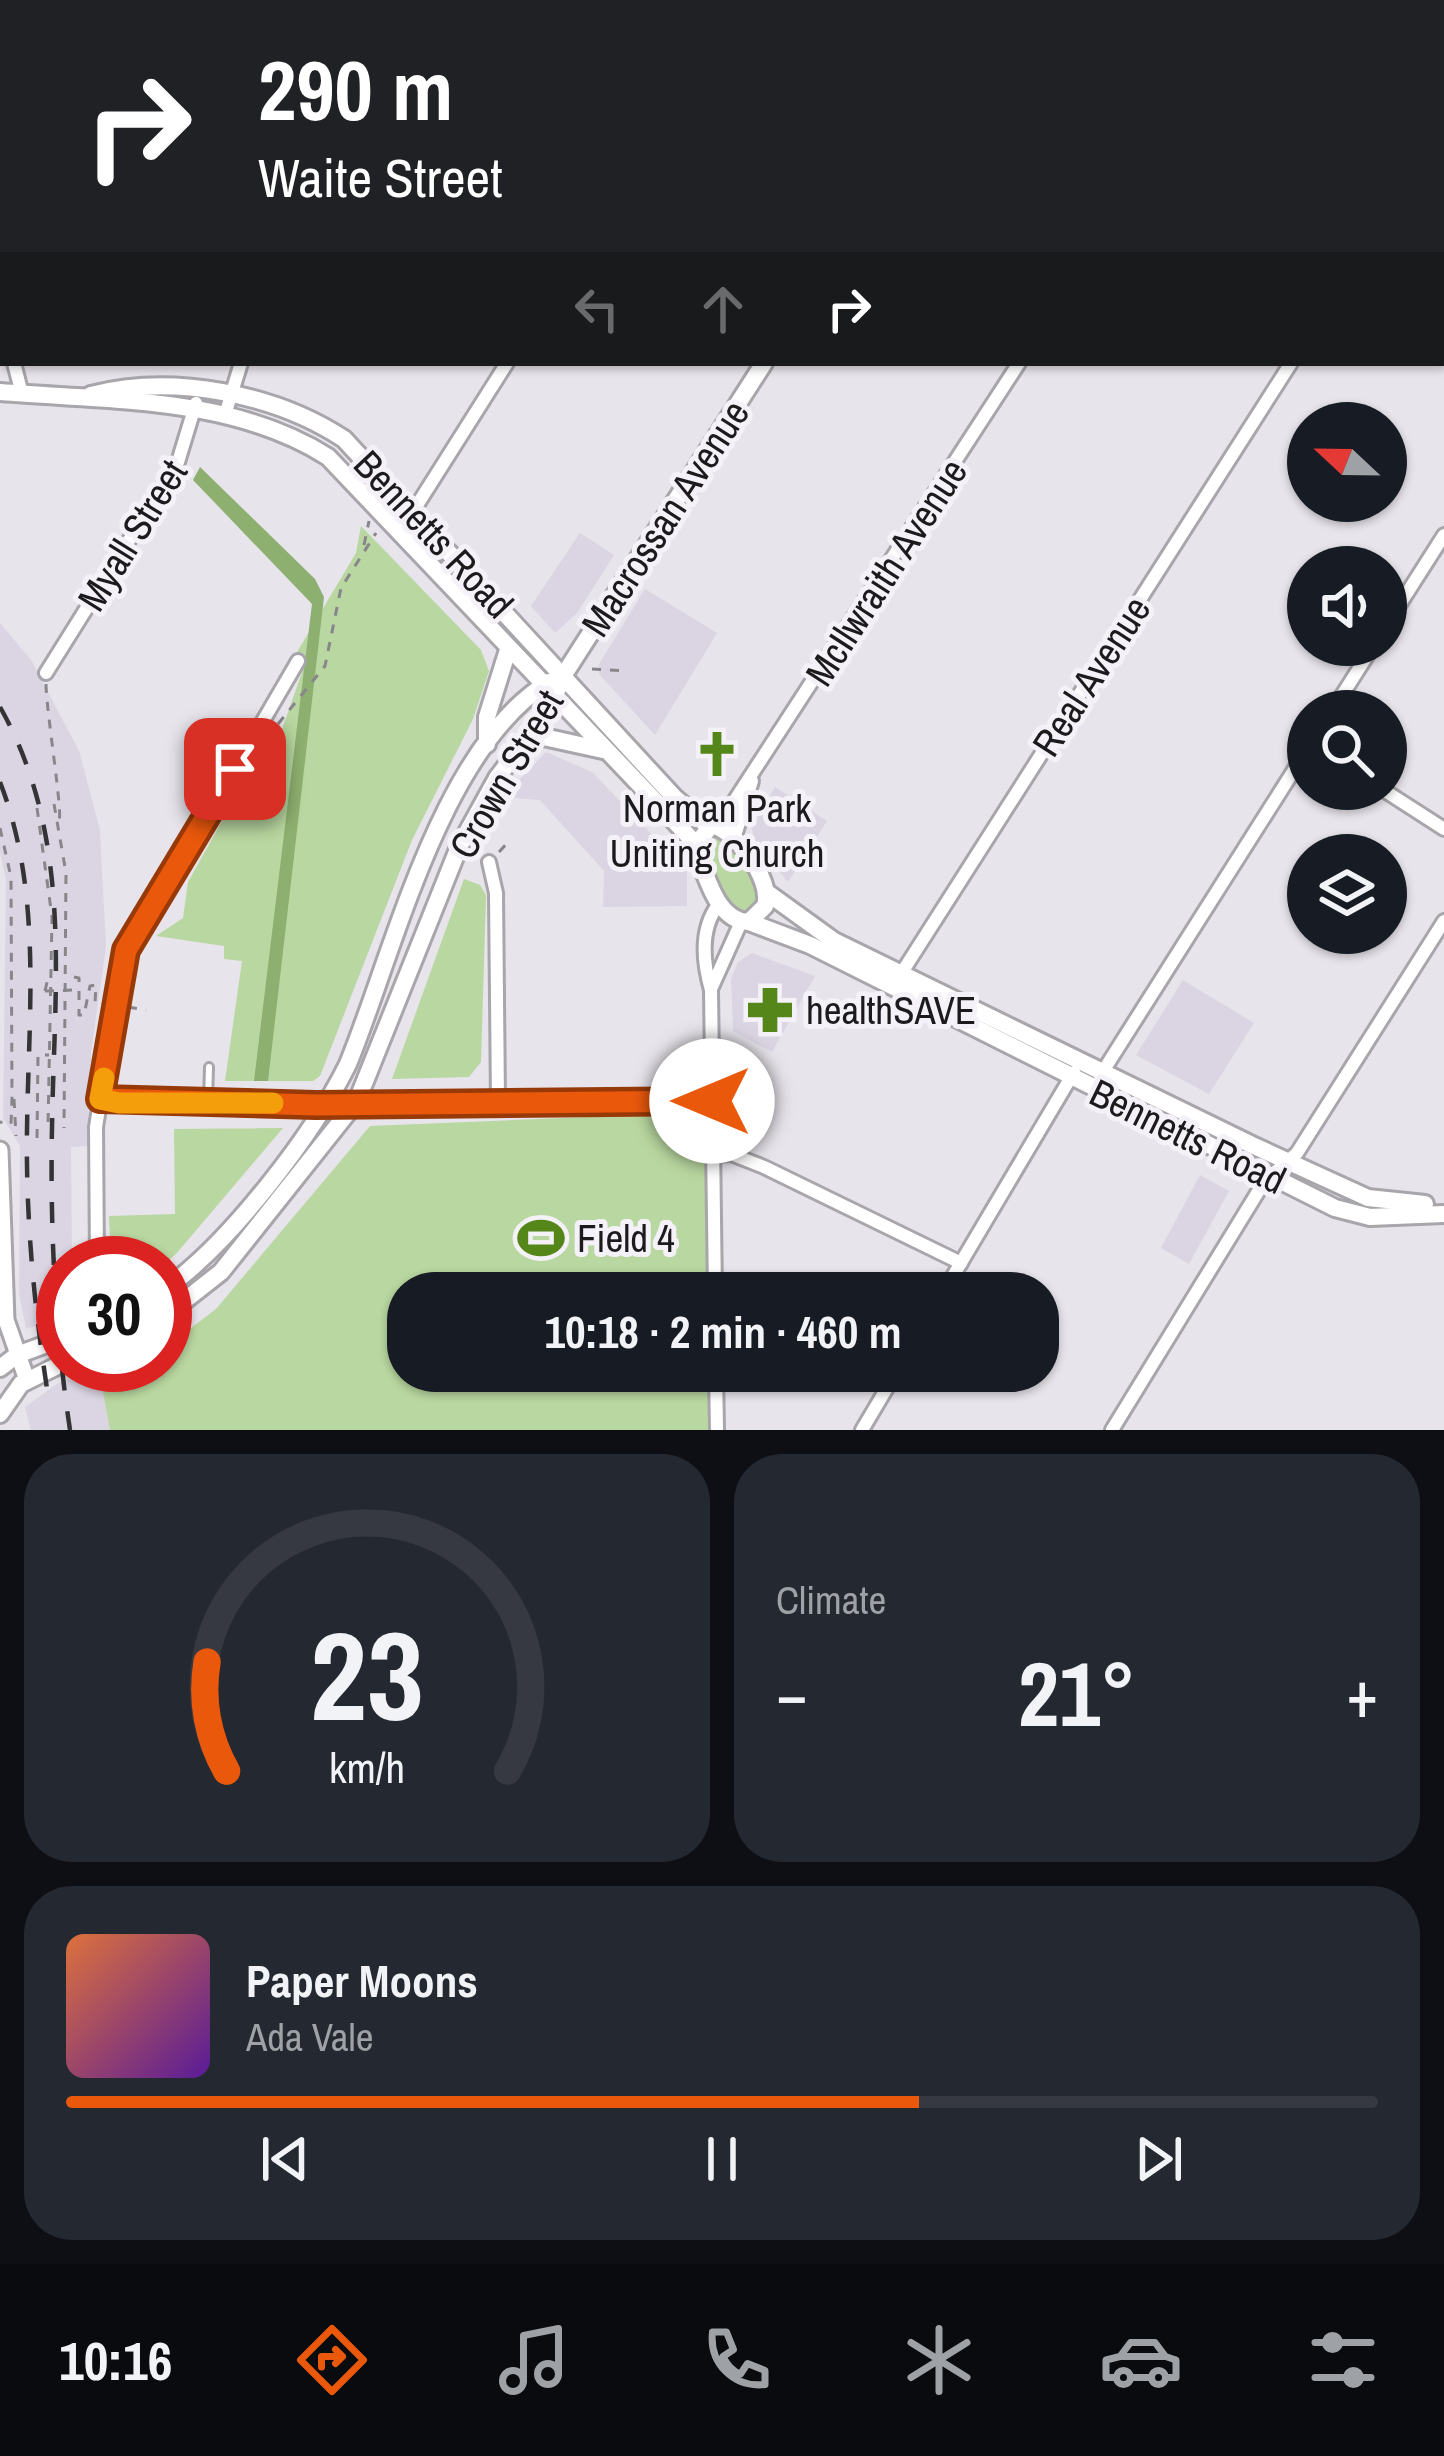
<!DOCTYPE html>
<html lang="en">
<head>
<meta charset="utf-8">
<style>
	:root { --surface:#171b24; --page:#242831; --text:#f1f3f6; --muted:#9ea1a6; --line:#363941; --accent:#ea580c }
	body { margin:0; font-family:"Archivo Narrow",sans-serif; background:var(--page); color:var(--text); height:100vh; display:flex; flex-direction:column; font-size:45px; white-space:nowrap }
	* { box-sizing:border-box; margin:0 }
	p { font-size:39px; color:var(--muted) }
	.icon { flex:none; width:66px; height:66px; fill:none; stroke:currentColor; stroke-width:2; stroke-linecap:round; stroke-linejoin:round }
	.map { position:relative; height:1430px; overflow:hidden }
	.side { display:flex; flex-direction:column; gap:24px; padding:24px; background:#0d0f14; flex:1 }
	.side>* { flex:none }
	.hud { position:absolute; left:0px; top:0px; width:1446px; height:366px; box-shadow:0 3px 9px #0004; background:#202124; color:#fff; overflow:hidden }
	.needle { width:78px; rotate:292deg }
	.fabs { position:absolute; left:1287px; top:402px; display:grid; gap:24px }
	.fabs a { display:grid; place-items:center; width:120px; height:120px; border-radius:50%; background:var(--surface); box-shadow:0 3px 9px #0004; font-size:60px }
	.speed { position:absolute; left:36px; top:1236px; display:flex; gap:24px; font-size:60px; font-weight:700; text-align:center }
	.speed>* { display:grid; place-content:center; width:156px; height:156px; border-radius:50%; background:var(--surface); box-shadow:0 3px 9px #0004; line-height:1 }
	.speed .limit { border:18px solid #d22; background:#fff; color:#111 }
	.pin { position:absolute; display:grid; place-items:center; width:102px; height:102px; color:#fff; margin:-51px; border-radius:24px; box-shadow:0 6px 18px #0006 }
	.me { position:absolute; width:132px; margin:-66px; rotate:270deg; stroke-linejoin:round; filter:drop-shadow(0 0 9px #0008) }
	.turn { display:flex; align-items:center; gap:42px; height:252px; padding:0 60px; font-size:54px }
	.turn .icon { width:156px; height:156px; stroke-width:2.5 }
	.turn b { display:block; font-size:84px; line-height:102px }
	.lanes { display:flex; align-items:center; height:114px; padding:0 60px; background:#0003; justify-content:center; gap:60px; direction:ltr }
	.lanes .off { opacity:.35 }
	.big { font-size:90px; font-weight:800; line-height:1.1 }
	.side .card { flex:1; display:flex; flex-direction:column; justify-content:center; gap:18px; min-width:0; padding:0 42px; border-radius:48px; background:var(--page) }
	.side .dial { align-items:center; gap:0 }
	.dial svg { height:312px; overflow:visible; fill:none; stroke:var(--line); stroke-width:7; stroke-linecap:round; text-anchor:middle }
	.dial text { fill:var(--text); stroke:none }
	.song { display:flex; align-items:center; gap:36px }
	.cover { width:144px; height:144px; border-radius:18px; background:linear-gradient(135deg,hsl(20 70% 55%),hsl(270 70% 35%)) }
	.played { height:12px; border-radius:6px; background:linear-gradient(90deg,var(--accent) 65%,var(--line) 65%) }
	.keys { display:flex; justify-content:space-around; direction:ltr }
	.heat { display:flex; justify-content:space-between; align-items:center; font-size:66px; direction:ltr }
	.side .tiles { flex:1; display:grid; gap:24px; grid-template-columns:1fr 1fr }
	.card:last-child { grid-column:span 2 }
	.trip { position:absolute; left:387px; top:1272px; width:672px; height:120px; border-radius:48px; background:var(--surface); box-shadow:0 3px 9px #0004; font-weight:800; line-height:120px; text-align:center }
	.menu { display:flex; height:192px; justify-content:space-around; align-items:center; background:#090b0e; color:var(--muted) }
	.menu .icon { width:84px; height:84px }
	.menu .on { color:var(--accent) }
	.menu b { font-size:54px; color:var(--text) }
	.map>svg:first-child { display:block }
	.built { fill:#dbd5e3 }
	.green { fill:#b9d7a0 }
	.water { fill:#8daf6f }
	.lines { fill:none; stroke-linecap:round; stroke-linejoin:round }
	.service-casing { stroke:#a8a5ab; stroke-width:12 }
	.minor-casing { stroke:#a8a5ab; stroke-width:18 }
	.tertiary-casing { stroke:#a8a5ab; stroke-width:21 }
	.secondary-casing { stroke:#a8a5ab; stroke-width:22 }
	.path { stroke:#88868b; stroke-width:3; stroke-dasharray:9 9; stroke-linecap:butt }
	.service { stroke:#fff; stroke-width:6 }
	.minor { stroke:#fff; stroke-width:12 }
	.tertiary { stroke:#fff; stroke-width:15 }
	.secondary { stroke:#fff; stroke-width:16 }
	.rail { stroke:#343335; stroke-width:4.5; stroke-dasharray:21 21; stroke-linecap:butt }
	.path-bridge { stroke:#88868b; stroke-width:3; stroke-dasharray:9 9; stroke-linecap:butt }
	.route-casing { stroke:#983908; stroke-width:30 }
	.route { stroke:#ea580c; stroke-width:21 }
	.slow { stroke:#f59e0b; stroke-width:21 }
	.labels { text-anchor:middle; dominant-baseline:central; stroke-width:10; stroke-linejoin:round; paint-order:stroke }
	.street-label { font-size:39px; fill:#1b1a1c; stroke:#f4f1f8 }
	.poi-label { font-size:39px; fill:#1b1a1c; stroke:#f4f1f8; text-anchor:start }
</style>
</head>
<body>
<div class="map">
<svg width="1444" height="1430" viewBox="0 0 1444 1430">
	<rect width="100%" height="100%" fill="#e7e4eb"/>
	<!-- built -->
	<g class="built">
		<polygon points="580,533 614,555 577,613 555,633 531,606"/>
		<polygon points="645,589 717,633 655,735 599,674 599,664"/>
		<polygon points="0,623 31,660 79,751 100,830 106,947 91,1052 88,1146 71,1147 72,1263 63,1263 63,1316 26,1329 19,1293 20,1146 3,1118 6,880 0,852"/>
		<polygon points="546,752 592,772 687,871 687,906 603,907 604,871 540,800 512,798 516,783"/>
		<polygon points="775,787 827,821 788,882 753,839 752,827"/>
		<polygon points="752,953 815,976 772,1052 733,1031 731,979 738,962"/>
		<polygon points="1183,980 1254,1023 1209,1094 1136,1055"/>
		<polygon points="1200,1175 1229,1191 1189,1264 1161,1248"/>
		<polygon points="82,1375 100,1376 110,1430 31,1430 25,1407 57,1384"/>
	</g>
	<!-- green -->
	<g class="green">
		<polygon points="361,526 481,650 489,671 473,719 412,840 320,1076 313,1081 225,1081 242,961 224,959 224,946 156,936 183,918 188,882 259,755 279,738 307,658 297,652 356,553"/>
		<path d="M713 834C736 846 757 875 761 901L750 912 732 910 704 847Z"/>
		<polygon points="464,879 480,885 486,895 481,1062 469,1077 392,1079"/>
		<polygon points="706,1112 709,1293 408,1293 408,1371 710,1371 710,1430 110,1430 100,1376 134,1365 165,1365 165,1348 216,1309 370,1126"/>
		<polygon points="283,1128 176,1254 165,1263 111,1263 109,1216 175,1214 174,1129"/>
	</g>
	<!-- water -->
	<polygon class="water" points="200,467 315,579 324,597 268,1081 254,1081 312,604 193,480"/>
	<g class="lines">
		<defs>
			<g id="service">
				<polyline points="1427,3 1428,0"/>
				<polyline points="1443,36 1444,36"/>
				<polyline points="208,1101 209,1067"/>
			</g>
			<g id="minor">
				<polyline points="403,0 408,3"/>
				<polyline points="215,3 217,0"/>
				<polyline points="471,3 472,0"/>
				<polyline points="736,3 738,0"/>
				<polyline points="1248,3 1250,0"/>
				<polyline points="1443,335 1444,336"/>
				<polyline points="0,344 3,344"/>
				<polyline points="14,363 22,394"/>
				<polyline points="225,415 241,363"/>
				<polyline points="414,510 507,363"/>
				<polyline points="1386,626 1444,535"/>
				<polyline points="46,673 178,462 196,403"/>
				<polyline points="1332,711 1374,645"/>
				<polyline points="1382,789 1444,829"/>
				<polyline points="718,826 1019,363"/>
				<polyline points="734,839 752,781"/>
				<polyline points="489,862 496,893 498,1102"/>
				<polyline points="899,977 1291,363"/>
				<polyline points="711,989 741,922"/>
				<polyline points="1100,1076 1308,748"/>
				<polyline points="100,1099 316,1105 713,1101"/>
				<polyline points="713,1155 731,1154 764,1167 961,1263"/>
				<polyline points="97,1263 96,1127 123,961 298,661"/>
				<path d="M715 1293 711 990C703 962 700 929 718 905"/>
				<polyline points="943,1293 1074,1072"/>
				<polyline points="716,1371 717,1430"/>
				<polyline points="862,1430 897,1371"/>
				<polyline points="1112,1430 1264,1182 1297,1153 1444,921"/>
			</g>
			<polyline id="tertiary" points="0,1150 6,1320 27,1380"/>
			<g id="secondary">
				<polyline points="993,3 995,0"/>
				<path d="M0 392C109 401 232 396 328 457L696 844"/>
				<path d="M91 395C172 374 274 393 344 439L674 797 708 826"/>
				<polyline points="530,734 603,750"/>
				<polyline points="487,744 487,717 508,650"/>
				<path d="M711 825C736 830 773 880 765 906L749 922C716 921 706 874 695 847Z"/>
				<polyline points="769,894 834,941 1252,1145 1368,1198 1425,1204"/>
				<polyline points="749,922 810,945 1335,1208 1370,1217 1444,1214"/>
				<path d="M165 1289C229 1244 313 1135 348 1064 394 952 441 747 549 682"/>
				<polyline points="165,1316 221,1272 357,1101 459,847 497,778 547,712 565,673 764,363"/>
				<polyline points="0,1368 17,1355 63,1338"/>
				<polyline points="0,1414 21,1384 63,1363"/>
			</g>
		</defs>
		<!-- service casing -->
		<use href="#service" class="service-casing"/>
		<!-- minor casing -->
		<use href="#minor" class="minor-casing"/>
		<!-- tertiary casing -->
		<use href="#tertiary" class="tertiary-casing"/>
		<!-- secondary casing -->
		<use href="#secondary" class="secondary-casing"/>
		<!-- path -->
		<g class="path">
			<polyline points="0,102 3,103"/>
			<polyline points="364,545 369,521"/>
			<polyline points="592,669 628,671"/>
			<path d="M46 684C46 709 63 813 59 820"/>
			<polyline points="278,724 325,666 341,588 376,533"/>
			<polyline points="54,804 66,873 64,1128"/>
			<polyline points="37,808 52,917 48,1127"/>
			<polyline points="0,828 11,877 12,1098 11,1124 0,1122"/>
			<polyline points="499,852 511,839"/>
			<polyline points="74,977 79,978 79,1015 84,1015 90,986 96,985 95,1003 100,1004"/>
			<polyline points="45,991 48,978"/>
			<polyline points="128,1007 146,1010"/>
			<polyline points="14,1099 16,1136"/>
			<polyline points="37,1138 38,1055 49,1055"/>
		</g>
		<!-- service -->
		<use href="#service" class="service"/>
		<!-- minor -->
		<use href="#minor" class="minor"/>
		<!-- tertiary -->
		<use href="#tertiary" class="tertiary"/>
		<!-- secondary -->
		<use href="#secondary" class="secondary"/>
		<!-- rail -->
		<g class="rail">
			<path d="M0 707C74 838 54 985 52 1128 50 1230 55 1330 70 1430"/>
			<path d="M0 782C47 904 25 1038 27 1165 28 1242 36 1319 48 1395"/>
		</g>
		<!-- path-bridge -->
		<polyline class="path-bridge" points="45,991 74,990"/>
	</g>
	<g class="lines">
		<defs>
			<polyline id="route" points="235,769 126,950 100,1099 316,1105 712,1101"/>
		</defs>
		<!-- route casing -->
		<use href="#route" class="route-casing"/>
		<!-- route -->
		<use href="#route" class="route"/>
		<!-- slow -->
		<polyline class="slow" points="104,1078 100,1099 119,1103 273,1103"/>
	</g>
	<!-- icons -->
	<defs>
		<symbol id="church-bare" viewBox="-9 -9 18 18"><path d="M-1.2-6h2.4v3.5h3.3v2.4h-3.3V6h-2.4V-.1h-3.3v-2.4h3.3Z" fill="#558619" stroke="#f4f1f8" stroke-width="2.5" paint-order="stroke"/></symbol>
		<symbol id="pharmacy-bare" viewBox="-9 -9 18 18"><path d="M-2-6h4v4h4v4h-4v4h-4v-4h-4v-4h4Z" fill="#558619" stroke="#f4f1f8" stroke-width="2.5" paint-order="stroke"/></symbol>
		<symbol id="stadium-bare" viewBox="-9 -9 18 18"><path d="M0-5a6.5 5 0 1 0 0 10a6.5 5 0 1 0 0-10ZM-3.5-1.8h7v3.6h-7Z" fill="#558619" stroke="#f4f1f8" stroke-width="2.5" paint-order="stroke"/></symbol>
	</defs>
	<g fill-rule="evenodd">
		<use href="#church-bare" x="684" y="721" width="66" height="66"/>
		<use href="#pharmacy-bare" x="737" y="977" width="66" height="66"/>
		<use href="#stadium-bare" x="508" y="1205" width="66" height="66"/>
	</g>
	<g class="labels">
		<!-- street labels -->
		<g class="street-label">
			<text transform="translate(665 518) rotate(-57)">Macrossan Avenue</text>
			<text transform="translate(434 534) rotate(47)">Bennetts Road</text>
			<text transform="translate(132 535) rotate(-58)">Myall Street</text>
			<text transform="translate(886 572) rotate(-57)">McIlwraith Avenue</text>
			<text transform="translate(1091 676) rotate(-57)">Real Avenue</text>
			<text transform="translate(506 774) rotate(-60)">Crown Street</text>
			<text transform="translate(1188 1136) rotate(26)">Bennetts Road</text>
		</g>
		<!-- poi labels -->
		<g class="poi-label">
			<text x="717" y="808" text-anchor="middle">Norman Park<tspan x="717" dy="45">Uniting Church</tspan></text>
			<text x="806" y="1010">healthSAVE</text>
			<text x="577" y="1238">Field 4</text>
		</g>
	</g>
</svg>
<div class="fabs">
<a><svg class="needle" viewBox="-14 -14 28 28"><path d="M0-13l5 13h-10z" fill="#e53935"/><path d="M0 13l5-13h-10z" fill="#9ea1a6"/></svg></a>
<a><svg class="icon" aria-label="sound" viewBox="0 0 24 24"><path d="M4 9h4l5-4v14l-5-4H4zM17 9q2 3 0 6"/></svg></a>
<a><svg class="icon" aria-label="search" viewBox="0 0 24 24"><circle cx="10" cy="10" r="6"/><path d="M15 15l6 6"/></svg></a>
<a><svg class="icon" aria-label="layers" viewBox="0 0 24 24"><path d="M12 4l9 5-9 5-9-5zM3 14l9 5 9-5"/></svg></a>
</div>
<div class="speed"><div class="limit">30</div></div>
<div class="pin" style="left:235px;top:769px;background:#d93025"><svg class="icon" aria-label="arrive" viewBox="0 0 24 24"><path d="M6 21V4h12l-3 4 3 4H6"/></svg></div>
<svg class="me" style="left:712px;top:1101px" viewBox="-20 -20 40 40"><circle r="19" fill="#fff"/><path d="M0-13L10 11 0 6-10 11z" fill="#ea580c"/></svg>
<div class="trip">10:18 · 2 min · 460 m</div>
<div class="hud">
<div class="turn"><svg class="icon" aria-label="right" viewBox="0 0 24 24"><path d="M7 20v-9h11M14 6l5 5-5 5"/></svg><div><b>290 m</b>Waite Street</div></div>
<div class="lanes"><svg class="icon off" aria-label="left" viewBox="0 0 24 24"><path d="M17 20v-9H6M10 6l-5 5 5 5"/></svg><svg class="icon off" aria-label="ahead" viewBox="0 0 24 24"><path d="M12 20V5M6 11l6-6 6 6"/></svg><svg class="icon" aria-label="right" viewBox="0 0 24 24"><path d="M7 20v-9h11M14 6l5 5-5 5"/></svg></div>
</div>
</div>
<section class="side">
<div class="tiles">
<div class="card dial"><svg viewBox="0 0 100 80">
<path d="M14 69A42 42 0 1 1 86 69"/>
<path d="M14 69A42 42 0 0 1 9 41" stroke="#ea580c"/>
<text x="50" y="56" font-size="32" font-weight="700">23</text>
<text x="50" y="72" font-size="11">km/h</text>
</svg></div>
<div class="card"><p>Climate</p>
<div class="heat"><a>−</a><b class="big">21°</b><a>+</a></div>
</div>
<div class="card">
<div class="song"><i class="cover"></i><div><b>Paper Moons</b><p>Ada Vale</p></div></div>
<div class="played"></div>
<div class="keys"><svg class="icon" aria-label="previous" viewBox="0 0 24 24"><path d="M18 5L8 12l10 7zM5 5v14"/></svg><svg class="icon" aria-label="pause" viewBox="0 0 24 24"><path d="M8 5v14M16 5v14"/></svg><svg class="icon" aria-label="next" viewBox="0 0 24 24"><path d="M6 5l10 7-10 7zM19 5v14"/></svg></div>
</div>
</div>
</section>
<nav class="menu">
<b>10:16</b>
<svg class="icon on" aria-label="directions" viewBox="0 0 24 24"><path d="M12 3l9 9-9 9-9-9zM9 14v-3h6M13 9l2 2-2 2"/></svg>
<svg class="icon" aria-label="music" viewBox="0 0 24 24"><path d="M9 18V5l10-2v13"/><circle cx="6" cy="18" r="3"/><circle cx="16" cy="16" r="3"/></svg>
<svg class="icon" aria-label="phone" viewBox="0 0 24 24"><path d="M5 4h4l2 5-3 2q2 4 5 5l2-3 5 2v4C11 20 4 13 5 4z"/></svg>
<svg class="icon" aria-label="climate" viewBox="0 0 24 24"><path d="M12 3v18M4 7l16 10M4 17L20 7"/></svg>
<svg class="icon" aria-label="car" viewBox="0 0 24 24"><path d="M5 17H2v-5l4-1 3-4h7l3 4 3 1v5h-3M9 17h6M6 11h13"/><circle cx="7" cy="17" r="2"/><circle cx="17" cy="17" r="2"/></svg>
<svg class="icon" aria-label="filters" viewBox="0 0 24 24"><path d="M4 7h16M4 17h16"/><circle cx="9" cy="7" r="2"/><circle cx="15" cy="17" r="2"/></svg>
</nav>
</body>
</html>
